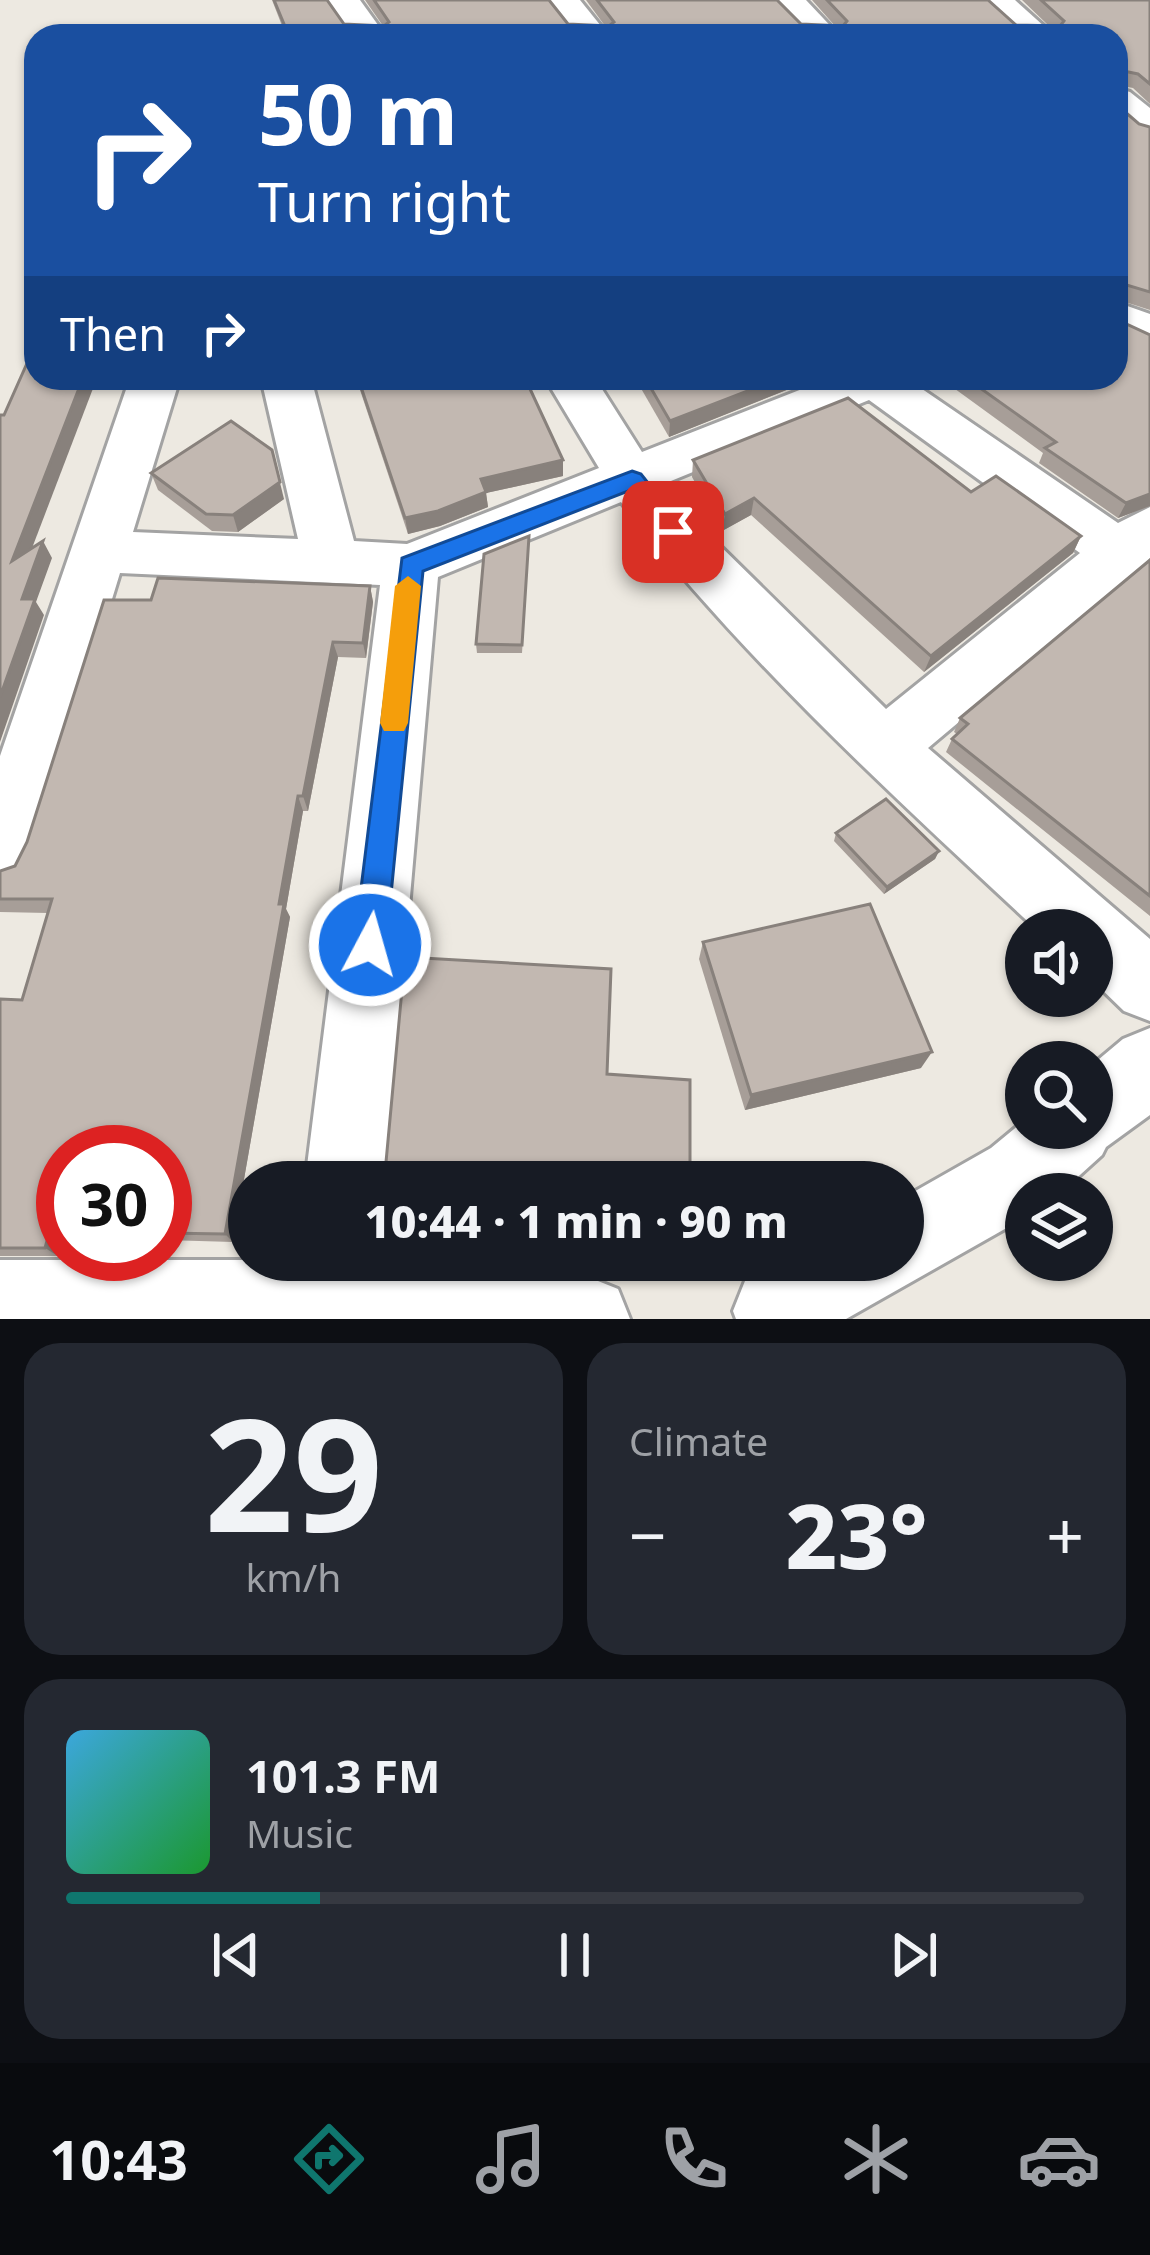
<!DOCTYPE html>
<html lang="en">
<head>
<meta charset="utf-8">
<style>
	:root { --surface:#171b24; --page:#242831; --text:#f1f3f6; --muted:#9ea1a6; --line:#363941; --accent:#0f766e }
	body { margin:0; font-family:"Noto Sans",sans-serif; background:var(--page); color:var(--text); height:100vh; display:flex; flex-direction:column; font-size:45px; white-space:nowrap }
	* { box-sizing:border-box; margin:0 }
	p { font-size:39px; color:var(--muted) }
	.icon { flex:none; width:66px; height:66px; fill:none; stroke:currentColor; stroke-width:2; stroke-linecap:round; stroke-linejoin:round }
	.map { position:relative; height:1319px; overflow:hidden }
	.side { display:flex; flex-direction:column; gap:24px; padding:24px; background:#0d0f14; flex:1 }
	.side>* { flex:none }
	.banner { position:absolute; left:24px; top:24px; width:1104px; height:366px; border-radius:36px; box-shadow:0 3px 9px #0004; background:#1a4fa0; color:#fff; overflow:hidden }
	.controls { position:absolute; left:1005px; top:909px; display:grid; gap:24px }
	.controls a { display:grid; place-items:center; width:108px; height:108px; border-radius:50%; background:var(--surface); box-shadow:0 3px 9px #0004; font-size:60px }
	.speed { position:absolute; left:36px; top:1125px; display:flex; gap:24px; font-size:60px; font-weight:700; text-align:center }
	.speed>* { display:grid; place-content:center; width:156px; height:156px; border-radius:50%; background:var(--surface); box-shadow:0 3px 9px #0004; line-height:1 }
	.speed .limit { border:18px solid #d22; background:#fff; color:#111 }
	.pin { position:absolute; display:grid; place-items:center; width:102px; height:102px; color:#fff; margin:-51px; border-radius:24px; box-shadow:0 6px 18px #0006 }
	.me { position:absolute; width:132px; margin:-66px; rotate:6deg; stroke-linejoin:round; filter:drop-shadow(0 0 9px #0008) }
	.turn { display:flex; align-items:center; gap:42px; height:252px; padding:0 36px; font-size:54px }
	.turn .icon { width:156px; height:156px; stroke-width:2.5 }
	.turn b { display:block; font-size:84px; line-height:102px }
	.then { display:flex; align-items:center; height:114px; padding:0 36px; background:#0003; gap:24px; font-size:45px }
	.big { font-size:90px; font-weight:800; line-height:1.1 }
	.side .card { flex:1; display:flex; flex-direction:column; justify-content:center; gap:18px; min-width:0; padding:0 42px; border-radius:36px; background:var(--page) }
	.side .dial { align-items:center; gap:0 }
	.dial b { font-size:156px; line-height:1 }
	.song { display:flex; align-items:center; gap:36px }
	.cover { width:144px; height:144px; border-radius:18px; background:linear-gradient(135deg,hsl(200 70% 55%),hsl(130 70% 35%)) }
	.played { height:12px; border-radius:6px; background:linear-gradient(90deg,var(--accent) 25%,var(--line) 25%) }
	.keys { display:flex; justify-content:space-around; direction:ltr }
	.heat { display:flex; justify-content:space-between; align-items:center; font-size:66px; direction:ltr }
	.side .tiles { flex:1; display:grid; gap:24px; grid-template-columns:1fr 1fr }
	.card:last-child { grid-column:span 2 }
	.trip { position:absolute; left:228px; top:1161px; width:696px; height:120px; border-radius:60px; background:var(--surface); box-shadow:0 3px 9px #0004; font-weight:800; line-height:120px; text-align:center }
	.dock { display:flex; height:192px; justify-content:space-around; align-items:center; background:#090b0e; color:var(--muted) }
	.dock .icon { width:84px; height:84px }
	.dock .selected { color:var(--accent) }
	.dock b { font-size:54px; color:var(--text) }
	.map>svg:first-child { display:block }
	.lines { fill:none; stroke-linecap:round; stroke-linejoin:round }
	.street-casing { stroke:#a3a3a3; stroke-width:6 }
	.street { fill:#fff; fill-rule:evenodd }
	.wall { fill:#a79e98 }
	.shaded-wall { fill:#88817c }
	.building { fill:#c2b8b1; stroke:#88817c; stroke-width:3 }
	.route { fill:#1a73e8; stroke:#114b97; stroke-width:3 }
	.slow { fill:#f59e0b }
</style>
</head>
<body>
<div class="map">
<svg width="1150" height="1319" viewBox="0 0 1150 1319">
	<rect width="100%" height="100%" fill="#ede9e1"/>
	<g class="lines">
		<defs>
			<g id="street">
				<polygon points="324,0 360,0 386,36 350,36"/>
				<polygon points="543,0 580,0 609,36 572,36"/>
				<polygon points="768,0 806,0 840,36 802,36"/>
				<polygon points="975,0 1015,0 1055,36 1015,36"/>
				<polygon points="1116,88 1130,92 1150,108 1150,140 1136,136 1116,120"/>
				<polygon points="1116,302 1150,314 1150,350 1116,335"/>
				<path d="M130 378H180L133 532 298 539 261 378H311L354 541 407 544 599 468 545 378H595L642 452 830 378H906L1118 523 1150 507V558L1141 569 928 748 1150 939V1021L1124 1011 1092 980V930H1037C892 795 743 659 621 502L438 577 385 1182H305L380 585 120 573 34 854 24 875 0 884V756ZM869 400 1080 553 886 709 710 536 666 483Z"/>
				<polygon points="1150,1028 1150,1115 1106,1147 1102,1155 1059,1194 1026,1194 1026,1217 846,1319 736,1319 733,1311 745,1281 786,1260 903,1260 903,1198 991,1148 1026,1119 1026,1128 1092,1128 1092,1065 1123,1039"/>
				<polygon points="0,1260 334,1260 588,1277 618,1289 630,1319 0,1319"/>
			</g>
		</defs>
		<!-- street casing -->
		<use href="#street" class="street-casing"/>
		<!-- street -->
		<use href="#street" class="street"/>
	</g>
	<!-- wall -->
	<g class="wall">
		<polygon points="272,0 327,0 344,24 383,26 365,0 549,0 568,24 605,26 586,0 777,0 801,24 835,26 812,0 988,0 1016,25 1049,26 1022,0 1150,0 1150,104 1133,88 1118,85 1117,105 1139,124 1150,127 1150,310 1119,300 1118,320 1150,506 1118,518 1039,463 1043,453 940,378 1116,378 1116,36 286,36"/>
		<polygon points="356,378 525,378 563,460 563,476 486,493 488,507 440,526 408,534"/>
		<polygon points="635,378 805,378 804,383 669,437"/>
		<polygon points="693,460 971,492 1081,536 1073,553 924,672 751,515 722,531 692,477"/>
		<polygon points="151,473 284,499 238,532 212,531 158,490"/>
		<polygon points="529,536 522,653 477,653 476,644"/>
		<polygon points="1150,560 1150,916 946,752 952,739 957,734 954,732 960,718"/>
		<polygon points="370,586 373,602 366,658 338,657 308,811 303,811 286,909 290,917 233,1242 165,1240 165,1152 63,1152 63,1238 58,1256 0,1256 0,999 22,1000 48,913 0,912 0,871 15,866 151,600"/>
		<polygon points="836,833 939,851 935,859 884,894 834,841"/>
		<polygon points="703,942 921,1068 745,1110 699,959"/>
		<polygon points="606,1260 689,1272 687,1279 606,1272"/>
	</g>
	<!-- shaded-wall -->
	<g class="shaded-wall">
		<polygon points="83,378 97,378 21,577 12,561"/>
		<polygon points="781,378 805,378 804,383 669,437 670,421"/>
		<polygon points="272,450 284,499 238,532 233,515"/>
		<polygon points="563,460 563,476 486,493 488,507 440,526 408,534 405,518 481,479"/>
		<polygon points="1150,494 1150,506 1118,518 1126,503"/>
		<polygon points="754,498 751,515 722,531 725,514"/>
		<polygon points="1081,536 1073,553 924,672 931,656"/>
		<polygon points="43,541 52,558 36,602 44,615 0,742 0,697 22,599"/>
		<polygon points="370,586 373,602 366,658 363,643"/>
		<polygon points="333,642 338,657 308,811 303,796"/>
		<polygon points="298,796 303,811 286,909 290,917 233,1242 225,1234 279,904"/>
		<polygon points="939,851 935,859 884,894 887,887"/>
		<polygon points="932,1052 921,1068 745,1110 751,1095"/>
		<polygon points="50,1230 62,1238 58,1256 45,1248"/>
	</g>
	<!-- building -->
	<g class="building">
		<polygon points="274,0 327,0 344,24 384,26 389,22 374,0 549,0 568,24 609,26 614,22 597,0 777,0 801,24 843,26 847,21 827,0 988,0 1016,25 1060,26 1064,21 1041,0 1150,0 1150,84 1138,74 1119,70 1117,105 1139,124 1150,127 1150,292 1120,283 1118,320 1150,335 1150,494 1126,503 1045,448 1056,442 966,378 1116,378 1116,36 289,36"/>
		<polygon points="36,343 36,378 83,378 12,561 43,541 22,599 35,599 0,697 0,415 4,415"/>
		<polygon points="358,378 525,378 563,460 481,479 486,492 438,511 405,518"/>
		<polygon points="645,378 781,378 670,421"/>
		<polygon points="848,398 971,492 996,476 1081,536 931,656 754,498 725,514 693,460"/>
		<polygon points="231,421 272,450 280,482 233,515 206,514 151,473"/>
		<polygon points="529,536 522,645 476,644 484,554"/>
		<polygon points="1150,560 1150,896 952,739 968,724 960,718"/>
		<polygon points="158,578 370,586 363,643 333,642 303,796 298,796 279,904 284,904 225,1234 165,1233 165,1152 63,1152 63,1230 50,1230 45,1248 0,1248 0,999 22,1000 52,899 0,899 0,871 15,866 27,842 104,600 151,600"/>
		<polygon points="886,799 939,851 887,887 836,833"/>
		<polygon points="870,904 932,1052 751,1095 703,942"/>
		<polygon points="405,957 611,969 607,1074 690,1080 690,1182 368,1182 368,1178 385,1173"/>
		<polygon points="607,1260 689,1260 689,1272 606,1265"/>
	</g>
	<!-- route -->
	<polygon class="route" points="632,471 641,474 682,526 686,532 682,539 664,539 628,491 423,571 386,945 381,955 370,960 359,955 354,945 402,558"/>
	<!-- slow -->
	<polygon class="slow" points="408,576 421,586 408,723 404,731 384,731 380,723 395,586"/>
</svg>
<div class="controls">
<a><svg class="icon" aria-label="sound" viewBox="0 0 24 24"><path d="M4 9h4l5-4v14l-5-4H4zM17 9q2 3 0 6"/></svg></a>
<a><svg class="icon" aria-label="search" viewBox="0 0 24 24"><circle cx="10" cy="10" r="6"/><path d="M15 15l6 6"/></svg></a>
<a><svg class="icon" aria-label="layers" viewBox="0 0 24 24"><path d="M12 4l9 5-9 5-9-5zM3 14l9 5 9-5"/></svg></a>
</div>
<div class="speed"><div class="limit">30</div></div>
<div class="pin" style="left:673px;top:532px;background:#d93025"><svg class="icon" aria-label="arrive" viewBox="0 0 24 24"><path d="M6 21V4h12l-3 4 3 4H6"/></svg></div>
<svg class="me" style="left:370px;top:945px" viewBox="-20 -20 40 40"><circle r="17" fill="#1a73e8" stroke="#fff" stroke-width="3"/><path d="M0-11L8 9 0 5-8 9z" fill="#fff"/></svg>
<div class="trip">10:44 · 1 min · 90 m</div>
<div class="banner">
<div class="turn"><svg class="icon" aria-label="right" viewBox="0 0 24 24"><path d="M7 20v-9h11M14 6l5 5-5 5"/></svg><div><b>50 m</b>Turn right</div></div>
<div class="then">Then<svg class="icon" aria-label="right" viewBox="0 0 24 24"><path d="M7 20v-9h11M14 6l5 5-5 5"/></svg></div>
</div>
</div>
<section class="side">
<div class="tiles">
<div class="card dial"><b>29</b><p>km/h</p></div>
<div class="card"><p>Climate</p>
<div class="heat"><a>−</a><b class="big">23°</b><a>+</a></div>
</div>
<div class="card">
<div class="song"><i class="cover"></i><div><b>101.3 FM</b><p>Music</p></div></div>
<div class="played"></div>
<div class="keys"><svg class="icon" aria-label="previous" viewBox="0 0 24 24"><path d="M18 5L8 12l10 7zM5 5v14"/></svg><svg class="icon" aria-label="pause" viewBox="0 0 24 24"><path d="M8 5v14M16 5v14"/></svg><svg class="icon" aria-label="next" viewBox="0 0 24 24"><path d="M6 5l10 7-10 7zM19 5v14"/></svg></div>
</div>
</div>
</section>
<nav class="dock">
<b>10:43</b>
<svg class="icon selected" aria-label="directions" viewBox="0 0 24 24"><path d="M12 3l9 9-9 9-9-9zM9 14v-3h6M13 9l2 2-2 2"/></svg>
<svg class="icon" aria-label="music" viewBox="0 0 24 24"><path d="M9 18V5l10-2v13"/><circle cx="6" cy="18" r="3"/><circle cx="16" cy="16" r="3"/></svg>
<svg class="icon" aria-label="phone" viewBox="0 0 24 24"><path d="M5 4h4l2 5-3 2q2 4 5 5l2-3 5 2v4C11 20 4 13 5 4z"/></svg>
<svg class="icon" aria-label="climate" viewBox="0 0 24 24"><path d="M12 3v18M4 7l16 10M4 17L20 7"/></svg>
<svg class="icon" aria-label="car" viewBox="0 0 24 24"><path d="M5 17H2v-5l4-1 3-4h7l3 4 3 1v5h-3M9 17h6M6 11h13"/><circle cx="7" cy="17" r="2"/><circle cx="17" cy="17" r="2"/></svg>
</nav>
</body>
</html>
